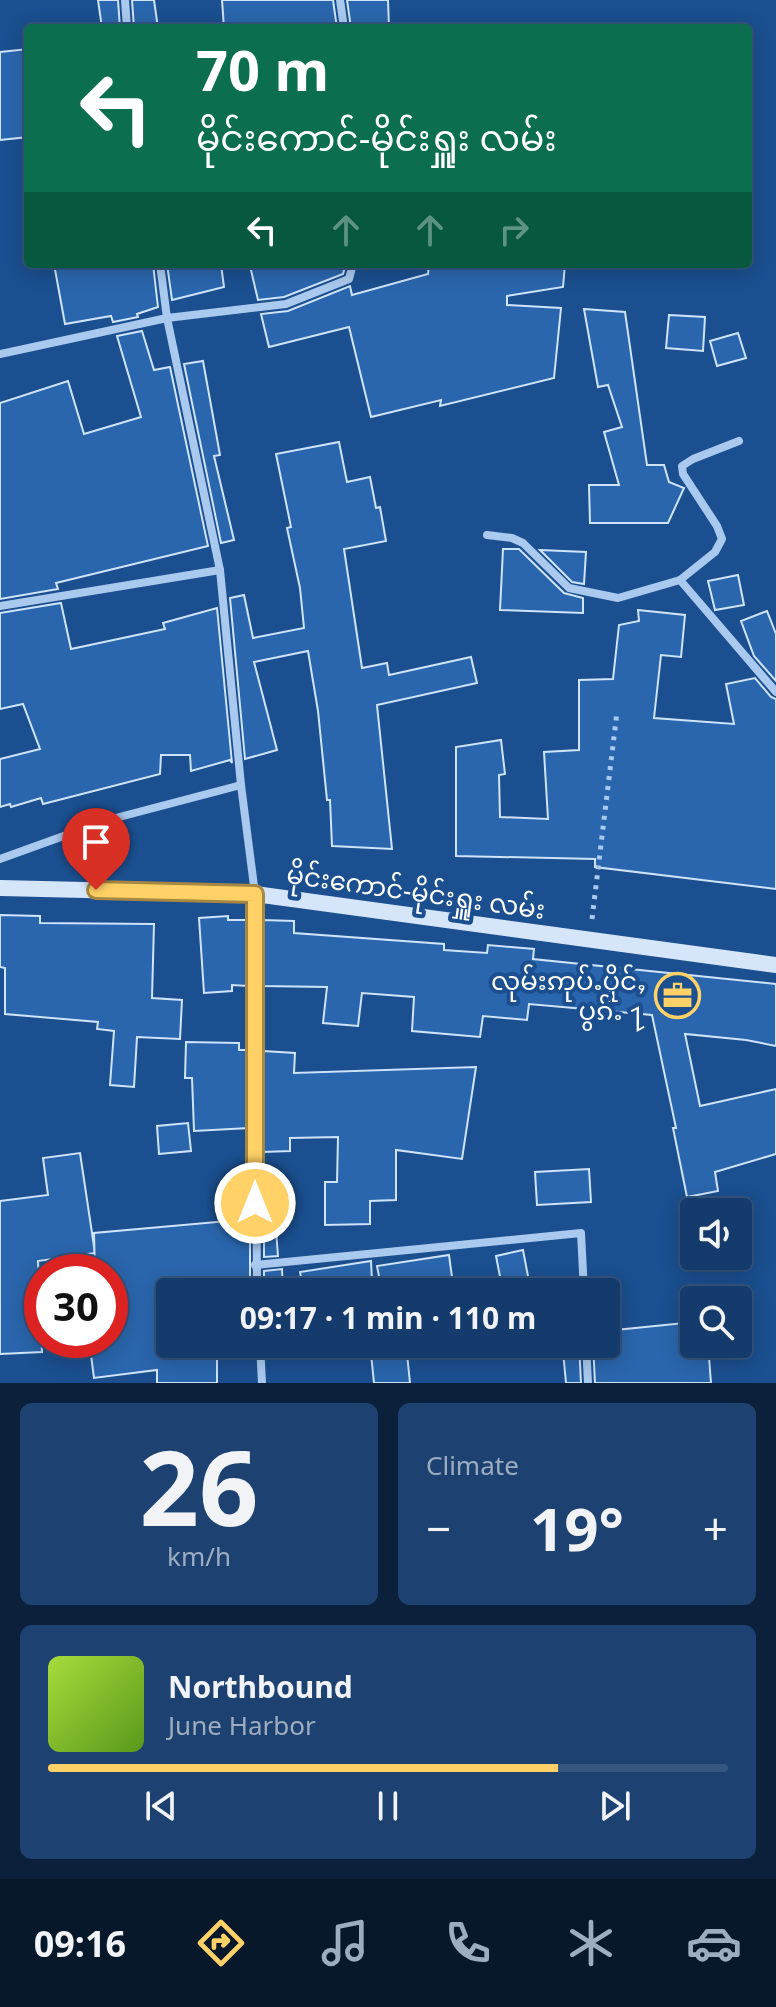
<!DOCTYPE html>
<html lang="en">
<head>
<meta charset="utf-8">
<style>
	:root { --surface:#143b6b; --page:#1d4271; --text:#f1f3f6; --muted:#9dadc1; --line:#33557e; --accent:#ffd166 }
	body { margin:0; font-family:"Noto Sans","Noto Sans Myanmar",sans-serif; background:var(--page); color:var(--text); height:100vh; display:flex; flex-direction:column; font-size:30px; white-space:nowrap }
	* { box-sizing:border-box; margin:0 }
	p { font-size:26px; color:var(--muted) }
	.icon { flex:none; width:44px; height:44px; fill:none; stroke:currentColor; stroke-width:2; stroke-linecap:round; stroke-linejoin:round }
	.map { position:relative; height:1383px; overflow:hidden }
	.side { display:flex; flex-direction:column; gap:20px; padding:20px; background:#0b203b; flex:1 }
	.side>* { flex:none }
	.guide { position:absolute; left:24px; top:24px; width:728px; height:244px; border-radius:8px; box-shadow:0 4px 20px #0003,0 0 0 2px var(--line); background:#0b6e4f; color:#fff; overflow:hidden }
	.controls { position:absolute; left:680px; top:1198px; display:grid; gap:16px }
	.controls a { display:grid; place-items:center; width:72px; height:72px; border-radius:8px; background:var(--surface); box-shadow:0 4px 20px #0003,0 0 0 2px var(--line); font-size:40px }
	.speed { position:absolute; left:24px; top:1254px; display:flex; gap:16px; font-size:40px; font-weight:700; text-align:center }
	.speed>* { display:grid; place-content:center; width:104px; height:104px; border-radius:50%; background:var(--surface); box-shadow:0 4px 20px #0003,0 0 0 2px var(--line); line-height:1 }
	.speed .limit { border:12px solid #d22; background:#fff; color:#111 }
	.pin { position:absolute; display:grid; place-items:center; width:68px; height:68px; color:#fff; margin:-82px -34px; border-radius:50% 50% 50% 0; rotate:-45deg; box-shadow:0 0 8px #0007 }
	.pin .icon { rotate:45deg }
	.me { position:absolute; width:88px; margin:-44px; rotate:0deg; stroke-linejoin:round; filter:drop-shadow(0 0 6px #0008) }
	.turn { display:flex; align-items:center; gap:28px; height:168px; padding:0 40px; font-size:36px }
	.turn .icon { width:104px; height:104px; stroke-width:2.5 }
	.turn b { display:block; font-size:56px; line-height:68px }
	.lanes { display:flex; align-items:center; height:76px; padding:0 40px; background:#0003; justify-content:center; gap:40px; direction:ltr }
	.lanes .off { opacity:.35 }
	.big { font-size:60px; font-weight:700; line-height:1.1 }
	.side .card { flex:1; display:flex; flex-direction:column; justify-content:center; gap:12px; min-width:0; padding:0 28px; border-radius:12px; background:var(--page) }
	.side .dial { align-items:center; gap:0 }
	.dial b { font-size:104px; line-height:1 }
	.song { display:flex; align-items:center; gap:24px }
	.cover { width:96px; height:96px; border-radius:12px; background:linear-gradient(135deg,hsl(80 70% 55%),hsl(90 70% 35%)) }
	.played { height:8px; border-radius:4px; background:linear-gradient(90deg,var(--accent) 75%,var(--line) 75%) }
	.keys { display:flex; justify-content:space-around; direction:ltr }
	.heat { display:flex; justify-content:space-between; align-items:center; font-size:44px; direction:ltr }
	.side .tiles { flex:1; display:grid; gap:20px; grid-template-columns:1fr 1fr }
	.card:last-child { grid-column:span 2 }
	.trip { position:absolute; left:156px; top:1278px; width:464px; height:80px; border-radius:8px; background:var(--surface); box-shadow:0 4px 20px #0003,0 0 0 2px var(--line); font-weight:700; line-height:80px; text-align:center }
	.dock { display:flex; height:128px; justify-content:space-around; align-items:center; background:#08182b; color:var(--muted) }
	.dock .icon { width:56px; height:56px }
	.dock .active { color:var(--accent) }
	.dock b { font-size:36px; color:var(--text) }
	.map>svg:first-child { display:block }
	.building { fill:#2a66ad; stroke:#cfe3fa; stroke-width:2 }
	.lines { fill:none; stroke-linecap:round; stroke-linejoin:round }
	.path { stroke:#a9c9ee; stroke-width:5; stroke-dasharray:4 6; stroke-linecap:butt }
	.minor { stroke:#a9c9ee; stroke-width:8 }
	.secondary { stroke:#d6e6fa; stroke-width:16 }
	.route-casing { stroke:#a68842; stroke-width:20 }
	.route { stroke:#ffd166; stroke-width:14 }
	.labels { text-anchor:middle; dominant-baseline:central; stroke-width:8; stroke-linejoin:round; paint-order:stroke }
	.street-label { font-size:26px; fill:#fff; stroke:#1b4f8f }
	.poi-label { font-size:26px; fill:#fff; stroke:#1b4f8f; text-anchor:end }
</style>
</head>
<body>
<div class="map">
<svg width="776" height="1383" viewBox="0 0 776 1383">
	<rect width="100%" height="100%" fill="#1b4f8f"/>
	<!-- building -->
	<g class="building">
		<polygon points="98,0 118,0 120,28 102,28"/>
		<polygon points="132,0 154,0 158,28 134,28"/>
		<polygon points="222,0 333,0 337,28 224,28"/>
		<polygon points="347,0 388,0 389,28 351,28"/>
		<polygon points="28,49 28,137 0,140 0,52"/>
		<polygon points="54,264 153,264 158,307 137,314 138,317 113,322 111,316 65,324"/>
		<polygon points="167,264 221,264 224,287 172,300"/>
		<polygon points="263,264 344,264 345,267 343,274 284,297 258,300 250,266"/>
		<polygon points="429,264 565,264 563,287 507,296 507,305 561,308 554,378 440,406 441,400 371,417 349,327 269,347 261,314 288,311 350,286 352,295 428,274"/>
		<polygon points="584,309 625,312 647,465 664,465 669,482 684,488 668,523 590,523 589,485 619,485 604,432 622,427 608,385 598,387"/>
		<polygon points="669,315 705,317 703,351 666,348"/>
		<polygon points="142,331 154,370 170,367 208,546 56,583 58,589 0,599 0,403 68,381 84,434 141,417 117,336"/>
		<polygon points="738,333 746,358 717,366 710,341"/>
		<polygon points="203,361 220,455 214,456 234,540 221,543 184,364"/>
		<polygon points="339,442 347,482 370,477 376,508 380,507 386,541 344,549 362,668 387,663 389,675 471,657 477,683 377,705 392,849 332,846 330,800 327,800 318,711 308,651 254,662 277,750 245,759 230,598 244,595 253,638 304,628 300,588 287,528 291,527 276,454"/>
		<polygon points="503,549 519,549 564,593 583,598 583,613 500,610"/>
		<polygon points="540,550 586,552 584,584 572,582"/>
		<polygon points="738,575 744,605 715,610 708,581"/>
		<polygon points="61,603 71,649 165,629 163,623 217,608 232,763 230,760 191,771 190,755 161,755 160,774 43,804 41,798 11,807 10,804 0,807 0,759 40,749 23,704 0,709 0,613"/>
		<polygon points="638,610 685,615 681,657 661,655 654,718 734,724 726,684 755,678 771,697 776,699 776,889 595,867 595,859 456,856 456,747 501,740 505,774 499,775 500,817 548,819 544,752 579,750 579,680 613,679 619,625 639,621"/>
		<polygon points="767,611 776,634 776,681 754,656 741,621"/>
		<polygon points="0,915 40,916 40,923 154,924 152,998 182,1000 180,1039 137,1037 134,1087 110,1085 114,1031 97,1029 98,1022 5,1014 5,968 0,967"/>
		<polygon points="228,916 228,920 248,920 248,986 232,985 232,991 204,993 199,918"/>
		<polygon points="262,920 294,921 294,933 444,944 444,950 487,953 488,945 534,949 533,959 776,984 776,1046 746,1040 685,1034 700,1106 776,1089 776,1154 715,1172 718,1191 687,1197 673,1128 676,1128 652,1015 529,1004 527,1020 483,1016 480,1037 412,1031 414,997 362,993 358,1026 323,1023 327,987 262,986"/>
		<polygon points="186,1042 239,1043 239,1050 249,1050 249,1128 194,1131 192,1078 185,1078"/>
		<polygon points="263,1051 295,1053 294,1073 476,1067 462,1159 396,1150 396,1200 370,1201 370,1224 325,1225 325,1182 337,1182 338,1137 290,1138 290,1151 263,1152"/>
		<polygon points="188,1123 191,1151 159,1154 157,1126"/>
		<polygon points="80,1153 95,1253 38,1261 42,1352 0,1354 0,1201 48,1195 43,1158"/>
		<polygon points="589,1169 591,1202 537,1205 535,1172"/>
		<polygon points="275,1217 278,1256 264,1257 264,1218"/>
		<polygon points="250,1219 250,1292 170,1292 170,1344 217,1344 217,1383 157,1383 157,1370 94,1378 89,1340 110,1340 110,1272 95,1272 94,1233"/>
		<polygon points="523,1250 531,1292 503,1292 496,1256"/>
		<polygon points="449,1255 454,1292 382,1292 377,1266"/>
		<polygon points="371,1261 372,1281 304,1292 300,1272"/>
		<polygon points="282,1269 283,1292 264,1292 264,1271"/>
		<polygon points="694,1322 694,1344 708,1344 711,1383 595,1383 593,1344 606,1344 606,1331"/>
		<polygon points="370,1344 406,1344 410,1383 374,1383"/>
		<polygon points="572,1344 579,1344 581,1383 566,1383 563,1351 572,1350"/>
	</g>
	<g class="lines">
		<!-- path -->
		<polyline class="path" points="592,919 617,712"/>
		<!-- minor -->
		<g class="minor">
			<polyline points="125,0 127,28"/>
			<polyline points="340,0 344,28"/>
			<polyline points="160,264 167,318 220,570 241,785 255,894 257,1292"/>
			<polyline points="0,354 167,318 286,304 349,279 353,264"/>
			<polyline points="487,535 512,538 523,543 569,588 618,598 680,580 715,552 722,539 717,526 683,474 682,466 693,459 739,441"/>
			<polyline points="680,580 776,692"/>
			<polyline points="0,606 220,570"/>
			<polyline points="0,859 108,820 241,785"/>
			<polyline points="255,1265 581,1233 584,1292"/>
			<polyline points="260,1344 262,1383"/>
			<polyline points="586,1344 588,1383"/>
		</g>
		<!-- secondary -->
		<polyline class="secondary" points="0,888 255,894 776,965"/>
	</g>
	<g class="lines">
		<defs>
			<polyline id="route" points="96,890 255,894 255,1203"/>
		</defs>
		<!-- route casing -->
		<use href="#route" class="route-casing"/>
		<!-- route -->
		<use href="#route" class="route"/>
	</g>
	<!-- icons -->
	<defs>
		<symbol id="office-ring" viewBox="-11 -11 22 22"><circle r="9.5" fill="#1b4f8f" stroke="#ffd166" stroke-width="1.5"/><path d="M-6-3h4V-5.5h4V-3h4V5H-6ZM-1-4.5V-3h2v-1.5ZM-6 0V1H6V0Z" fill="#ffd166"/></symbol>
	</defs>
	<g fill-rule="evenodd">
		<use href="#office-ring" x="652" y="970" width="51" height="51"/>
	</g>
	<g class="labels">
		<!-- street labels -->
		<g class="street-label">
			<text transform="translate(416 891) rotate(8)">မိုင်းကောင်-မိုင်းရှူး လမ်း</text>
		</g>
		<!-- poi labels -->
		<g class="poi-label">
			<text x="646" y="980">လုမ်းဢုပ်ႉပိူင်ႇ<tspan x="646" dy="30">ပွၵ်ႉ ႑</tspan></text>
		</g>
	</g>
</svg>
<div class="controls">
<a><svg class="icon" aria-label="sound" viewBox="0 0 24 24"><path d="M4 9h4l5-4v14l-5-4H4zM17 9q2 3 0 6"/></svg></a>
<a><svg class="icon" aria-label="search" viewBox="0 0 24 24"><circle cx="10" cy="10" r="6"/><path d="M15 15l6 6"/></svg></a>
</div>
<div class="speed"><div class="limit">30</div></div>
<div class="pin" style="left:96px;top:890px;background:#d93025"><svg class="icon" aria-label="arrive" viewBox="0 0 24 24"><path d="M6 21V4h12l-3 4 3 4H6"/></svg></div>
<svg class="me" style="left:255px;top:1203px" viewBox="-20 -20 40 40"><circle r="17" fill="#ffd166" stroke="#fff" stroke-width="3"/><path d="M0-11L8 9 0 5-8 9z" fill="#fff"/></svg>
<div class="trip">09:17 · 1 min · 110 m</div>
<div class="guide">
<div class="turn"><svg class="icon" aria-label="left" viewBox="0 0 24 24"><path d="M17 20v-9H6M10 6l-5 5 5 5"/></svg><div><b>70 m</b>မိုင်းကောင်-မိုင်းရှူး လမ်း</div></div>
<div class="lanes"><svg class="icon" aria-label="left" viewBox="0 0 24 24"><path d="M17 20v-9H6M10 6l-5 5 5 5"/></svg><svg class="icon off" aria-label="ahead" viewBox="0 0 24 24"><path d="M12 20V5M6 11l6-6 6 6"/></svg><svg class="icon off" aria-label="ahead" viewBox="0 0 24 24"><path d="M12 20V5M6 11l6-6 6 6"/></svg><svg class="icon off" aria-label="right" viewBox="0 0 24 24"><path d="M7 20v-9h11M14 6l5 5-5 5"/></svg></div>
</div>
</div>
<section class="side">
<div class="tiles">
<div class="card dial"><b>26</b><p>km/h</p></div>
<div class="card"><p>Climate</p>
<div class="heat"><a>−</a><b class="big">19°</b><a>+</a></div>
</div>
<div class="card">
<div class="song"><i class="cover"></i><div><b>Northbound</b><p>June Harbor</p></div></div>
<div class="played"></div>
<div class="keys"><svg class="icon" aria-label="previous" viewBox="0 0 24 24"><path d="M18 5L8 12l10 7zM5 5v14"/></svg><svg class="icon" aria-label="pause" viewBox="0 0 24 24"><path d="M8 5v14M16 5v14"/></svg><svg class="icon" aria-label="next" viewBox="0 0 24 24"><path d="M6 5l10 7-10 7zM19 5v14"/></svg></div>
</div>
</div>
</section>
<nav class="dock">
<b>09:16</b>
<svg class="icon active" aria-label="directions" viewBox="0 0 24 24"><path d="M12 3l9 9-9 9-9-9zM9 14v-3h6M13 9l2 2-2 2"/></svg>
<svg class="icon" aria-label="music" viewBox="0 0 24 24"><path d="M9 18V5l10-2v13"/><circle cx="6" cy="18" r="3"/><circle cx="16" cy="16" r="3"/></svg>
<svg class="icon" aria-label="phone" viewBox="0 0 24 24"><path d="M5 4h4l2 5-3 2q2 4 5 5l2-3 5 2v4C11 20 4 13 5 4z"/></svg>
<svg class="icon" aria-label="climate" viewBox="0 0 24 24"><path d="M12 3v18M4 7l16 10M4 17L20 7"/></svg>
<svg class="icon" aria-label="car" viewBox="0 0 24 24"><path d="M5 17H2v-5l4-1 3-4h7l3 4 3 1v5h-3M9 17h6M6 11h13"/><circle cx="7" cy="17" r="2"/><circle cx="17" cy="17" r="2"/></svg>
</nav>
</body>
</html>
